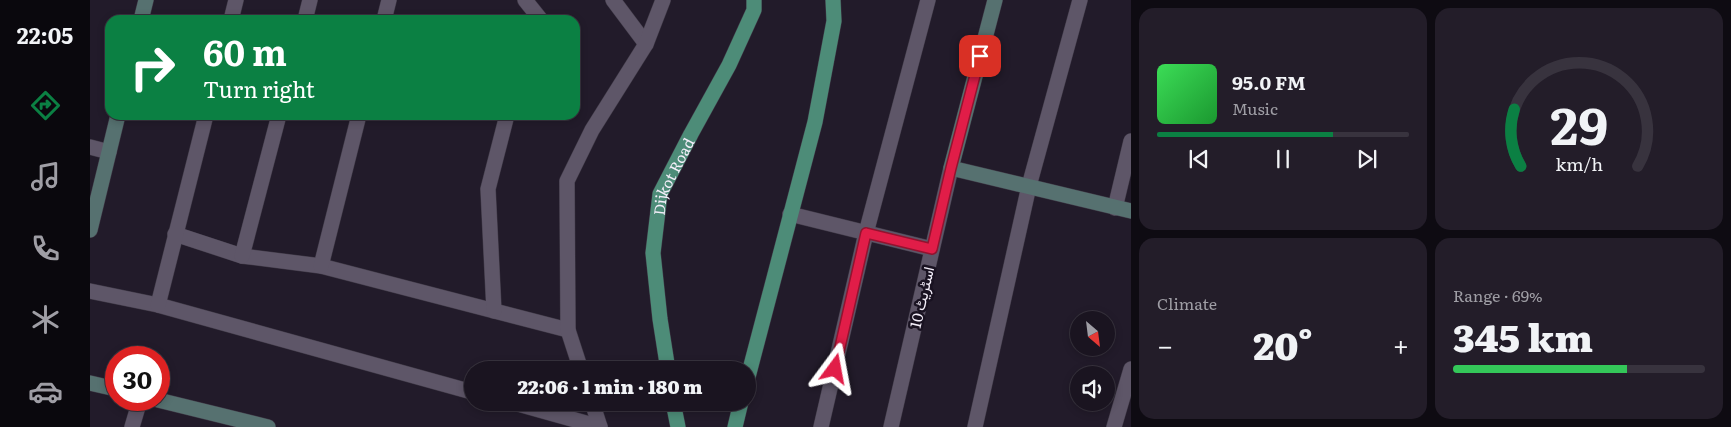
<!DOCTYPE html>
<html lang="en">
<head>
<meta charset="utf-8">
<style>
	:root { --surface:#1a1420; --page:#231d29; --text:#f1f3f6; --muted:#9f9ea5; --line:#38333e; --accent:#0b8043 }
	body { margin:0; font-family:Literata,Vazirmatn,serif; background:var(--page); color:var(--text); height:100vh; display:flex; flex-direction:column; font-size:19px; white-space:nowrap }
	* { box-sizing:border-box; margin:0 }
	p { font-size:16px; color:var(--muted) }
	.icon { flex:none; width:28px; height:28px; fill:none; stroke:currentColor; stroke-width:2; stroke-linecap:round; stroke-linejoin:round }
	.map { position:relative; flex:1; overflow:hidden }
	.details { display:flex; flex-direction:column; gap:8px; padding:8px; background:#0e0b12; width:600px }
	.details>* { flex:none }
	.banner { position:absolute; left:15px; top:15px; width:475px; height:105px; border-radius:15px; box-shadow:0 2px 8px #0003,0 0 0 1px var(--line); background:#0b8043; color:#fff; overflow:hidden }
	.needle { width:32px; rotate:152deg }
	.tools { position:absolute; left:980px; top:311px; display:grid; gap:10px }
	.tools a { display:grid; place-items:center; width:45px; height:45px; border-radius:50%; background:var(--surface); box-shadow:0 2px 8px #0003,0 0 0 1px var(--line); font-size:25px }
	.speed { position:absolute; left:15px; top:346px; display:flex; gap:10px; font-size:25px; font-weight:700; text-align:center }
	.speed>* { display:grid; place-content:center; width:65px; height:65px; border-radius:50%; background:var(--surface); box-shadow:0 2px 8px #0003,0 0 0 1px var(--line); line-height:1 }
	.speed .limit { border:8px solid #d22; background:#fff; color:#111 }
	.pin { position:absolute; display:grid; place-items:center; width:42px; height:42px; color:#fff; margin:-21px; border-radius:10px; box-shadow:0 2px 8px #0006 }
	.me { position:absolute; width:55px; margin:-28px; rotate:13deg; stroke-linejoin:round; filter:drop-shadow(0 0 4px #0008) }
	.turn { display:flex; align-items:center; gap:18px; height:105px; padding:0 15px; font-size:22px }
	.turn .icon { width:65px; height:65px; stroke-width:2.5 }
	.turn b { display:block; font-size:35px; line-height:42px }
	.big { font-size:38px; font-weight:800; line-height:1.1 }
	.details .tile { flex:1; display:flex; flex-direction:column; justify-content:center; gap:8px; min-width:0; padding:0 18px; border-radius:15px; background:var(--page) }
	.details .dial { align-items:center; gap:0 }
	.dial svg { height:130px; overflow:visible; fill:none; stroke:var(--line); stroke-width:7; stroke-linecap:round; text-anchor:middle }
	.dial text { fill:var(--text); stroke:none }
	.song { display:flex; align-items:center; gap:15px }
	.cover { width:60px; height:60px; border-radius:8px; background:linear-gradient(135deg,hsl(130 70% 55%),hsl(130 70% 35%)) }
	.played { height:5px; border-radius:2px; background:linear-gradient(90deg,var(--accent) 70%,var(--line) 70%) }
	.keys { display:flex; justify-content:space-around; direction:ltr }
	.heat { display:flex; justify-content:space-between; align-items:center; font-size:28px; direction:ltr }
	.charge { height:8px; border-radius:4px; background:linear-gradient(90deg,#34c759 69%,var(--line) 0) }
	.details .tiles { flex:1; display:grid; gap:8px; grid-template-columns:repeat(2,1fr) }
	.trip { position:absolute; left:374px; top:361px; width:292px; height:50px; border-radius:25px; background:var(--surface); box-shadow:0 2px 8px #0003,0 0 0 1px var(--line); font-weight:800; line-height:50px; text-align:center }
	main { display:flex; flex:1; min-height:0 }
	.menu { display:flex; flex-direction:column; width:90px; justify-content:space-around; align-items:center; background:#0a080d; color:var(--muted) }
	.menu .icon { width:35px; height:35px }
	.menu .current { color:var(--accent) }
	.menu b { font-size:22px; color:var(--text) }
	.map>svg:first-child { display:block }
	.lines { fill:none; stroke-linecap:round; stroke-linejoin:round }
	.street-casing { stroke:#3f3946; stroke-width:16 }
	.secondary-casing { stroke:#3f3946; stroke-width:16 }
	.primary-casing { stroke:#3f3946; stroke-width:16 }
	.street { stroke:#5e5668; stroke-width:15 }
	.secondary { stroke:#567170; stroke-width:15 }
	.primary { stroke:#4d8c78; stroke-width:15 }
	.route-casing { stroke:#92132f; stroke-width:12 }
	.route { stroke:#e11d48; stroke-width:9 }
	.labels { text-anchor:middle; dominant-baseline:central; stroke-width:5; stroke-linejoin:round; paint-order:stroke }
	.street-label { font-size:15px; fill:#f3eef9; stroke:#191221 }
</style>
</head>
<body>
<main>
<nav class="menu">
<b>22:05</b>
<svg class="icon current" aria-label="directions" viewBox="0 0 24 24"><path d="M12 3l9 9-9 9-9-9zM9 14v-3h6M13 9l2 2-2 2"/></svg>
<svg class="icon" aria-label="music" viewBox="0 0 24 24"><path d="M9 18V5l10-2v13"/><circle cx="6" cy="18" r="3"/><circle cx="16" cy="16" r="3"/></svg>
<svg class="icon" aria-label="phone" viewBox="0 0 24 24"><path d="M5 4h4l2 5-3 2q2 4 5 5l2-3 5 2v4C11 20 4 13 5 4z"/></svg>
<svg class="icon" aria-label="climate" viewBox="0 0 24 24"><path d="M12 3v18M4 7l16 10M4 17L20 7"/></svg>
<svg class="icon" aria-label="car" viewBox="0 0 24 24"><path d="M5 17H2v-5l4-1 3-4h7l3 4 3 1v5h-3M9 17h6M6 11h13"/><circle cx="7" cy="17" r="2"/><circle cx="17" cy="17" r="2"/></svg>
</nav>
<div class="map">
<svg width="1041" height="427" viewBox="0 0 1041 427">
	<rect width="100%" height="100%" fill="#221b2a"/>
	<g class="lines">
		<defs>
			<g id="street">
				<polyline points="435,0 451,20"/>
				<polyline points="523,0 556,44"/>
				<polyline points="141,20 146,0"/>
				<polyline points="215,20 220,0"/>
				<polyline points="294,20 299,0"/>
				<polyline points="0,147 19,152"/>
				<polyline points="1025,208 1041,141"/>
				<polyline points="700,214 842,249"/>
				<polyline points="85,234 152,256 231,266 478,330"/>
				<polyline points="152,256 189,115"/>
				<polyline points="231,266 269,115"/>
				<polyline points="0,291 68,305 382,392"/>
				<polyline points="68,305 116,115"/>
				<polyline points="404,311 398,189 417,115"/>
				<polyline points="491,370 478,330 477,181 502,130 556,44 573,0"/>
				<polyline points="421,402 510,427"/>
				<polyline points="502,402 510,427"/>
				<polyline points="42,427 50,400"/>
				<polyline points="731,427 776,233 838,0"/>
				<polyline points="801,427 861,168"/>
				<polyline points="885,427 939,186 990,0"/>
				<polyline points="1024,427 1041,369"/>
			</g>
			<g id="secondary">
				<polyline points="905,0 861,168 1041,211"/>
				<polyline points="51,20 56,0"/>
				<polyline points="0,230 28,115"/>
				<polyline points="0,383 26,389"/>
				<polyline points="68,400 178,427"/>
			</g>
			<g id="primary">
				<path id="s1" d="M578 370 570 319 563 253 570 194 601 134 639 65 664 10V0"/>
				<polyline points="658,377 725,122 744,21 743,0"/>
				<polyline points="583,402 588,427"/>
				<polyline points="645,427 651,402"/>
			</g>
		</defs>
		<!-- street casing -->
		<use href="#street" class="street-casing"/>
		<!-- secondary casing -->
		<use href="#secondary" class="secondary-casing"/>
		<!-- primary casing -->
		<use href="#primary" class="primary-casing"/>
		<!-- street -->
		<use href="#street" class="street"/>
		<!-- secondary -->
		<use href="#secondary" class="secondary"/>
		<!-- primary -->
		<use href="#primary" class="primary"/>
	</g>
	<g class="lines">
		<defs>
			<polyline id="route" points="745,369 776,233 842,249 861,168 890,56"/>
		</defs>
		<!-- route casing -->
		<use href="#route" class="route-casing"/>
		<!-- route -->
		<use href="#route" class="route"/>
	</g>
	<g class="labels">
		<!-- street labels -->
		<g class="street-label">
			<text stroke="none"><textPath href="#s1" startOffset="198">Dijkot Road</textPath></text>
			<text transform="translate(831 297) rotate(-77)">اسٹریٹ 10</text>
		</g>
	</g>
</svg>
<div class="tools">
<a><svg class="needle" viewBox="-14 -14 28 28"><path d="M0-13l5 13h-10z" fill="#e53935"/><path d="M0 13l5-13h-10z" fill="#9f9ea5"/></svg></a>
<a><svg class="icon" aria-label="sound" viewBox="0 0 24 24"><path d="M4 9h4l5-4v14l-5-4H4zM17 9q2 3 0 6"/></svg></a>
</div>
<div class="speed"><div class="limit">30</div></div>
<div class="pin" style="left:890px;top:56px;background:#d93025"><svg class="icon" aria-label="arrive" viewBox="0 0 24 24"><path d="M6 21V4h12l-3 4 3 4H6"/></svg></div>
<svg class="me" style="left:745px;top:369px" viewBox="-20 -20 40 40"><path d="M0-17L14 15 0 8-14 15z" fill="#e11d48" stroke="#fff" stroke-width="4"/></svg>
<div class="trip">22:06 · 1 min · 180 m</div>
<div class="banner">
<div class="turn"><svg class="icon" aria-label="right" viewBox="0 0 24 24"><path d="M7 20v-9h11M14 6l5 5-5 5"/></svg><div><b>60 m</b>Turn right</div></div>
</div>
</div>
<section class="details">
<div class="tiles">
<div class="tile">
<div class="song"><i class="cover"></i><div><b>95.0 FM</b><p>Music</p></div></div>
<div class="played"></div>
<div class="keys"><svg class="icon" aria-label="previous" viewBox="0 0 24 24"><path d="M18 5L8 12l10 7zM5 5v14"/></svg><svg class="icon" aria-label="pause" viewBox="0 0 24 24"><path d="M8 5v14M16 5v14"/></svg><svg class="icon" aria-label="next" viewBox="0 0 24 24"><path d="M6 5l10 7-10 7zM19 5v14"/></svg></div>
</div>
<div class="tile dial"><svg viewBox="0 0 100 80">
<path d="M14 69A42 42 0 1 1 86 69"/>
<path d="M14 69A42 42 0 0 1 10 34" stroke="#0b8043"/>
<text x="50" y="56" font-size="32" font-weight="700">29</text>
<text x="50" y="72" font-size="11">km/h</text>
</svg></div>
<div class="tile"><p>Climate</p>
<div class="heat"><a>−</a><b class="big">20°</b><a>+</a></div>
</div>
<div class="tile"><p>Range · 69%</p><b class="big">345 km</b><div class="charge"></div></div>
</div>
</section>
</main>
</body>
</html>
